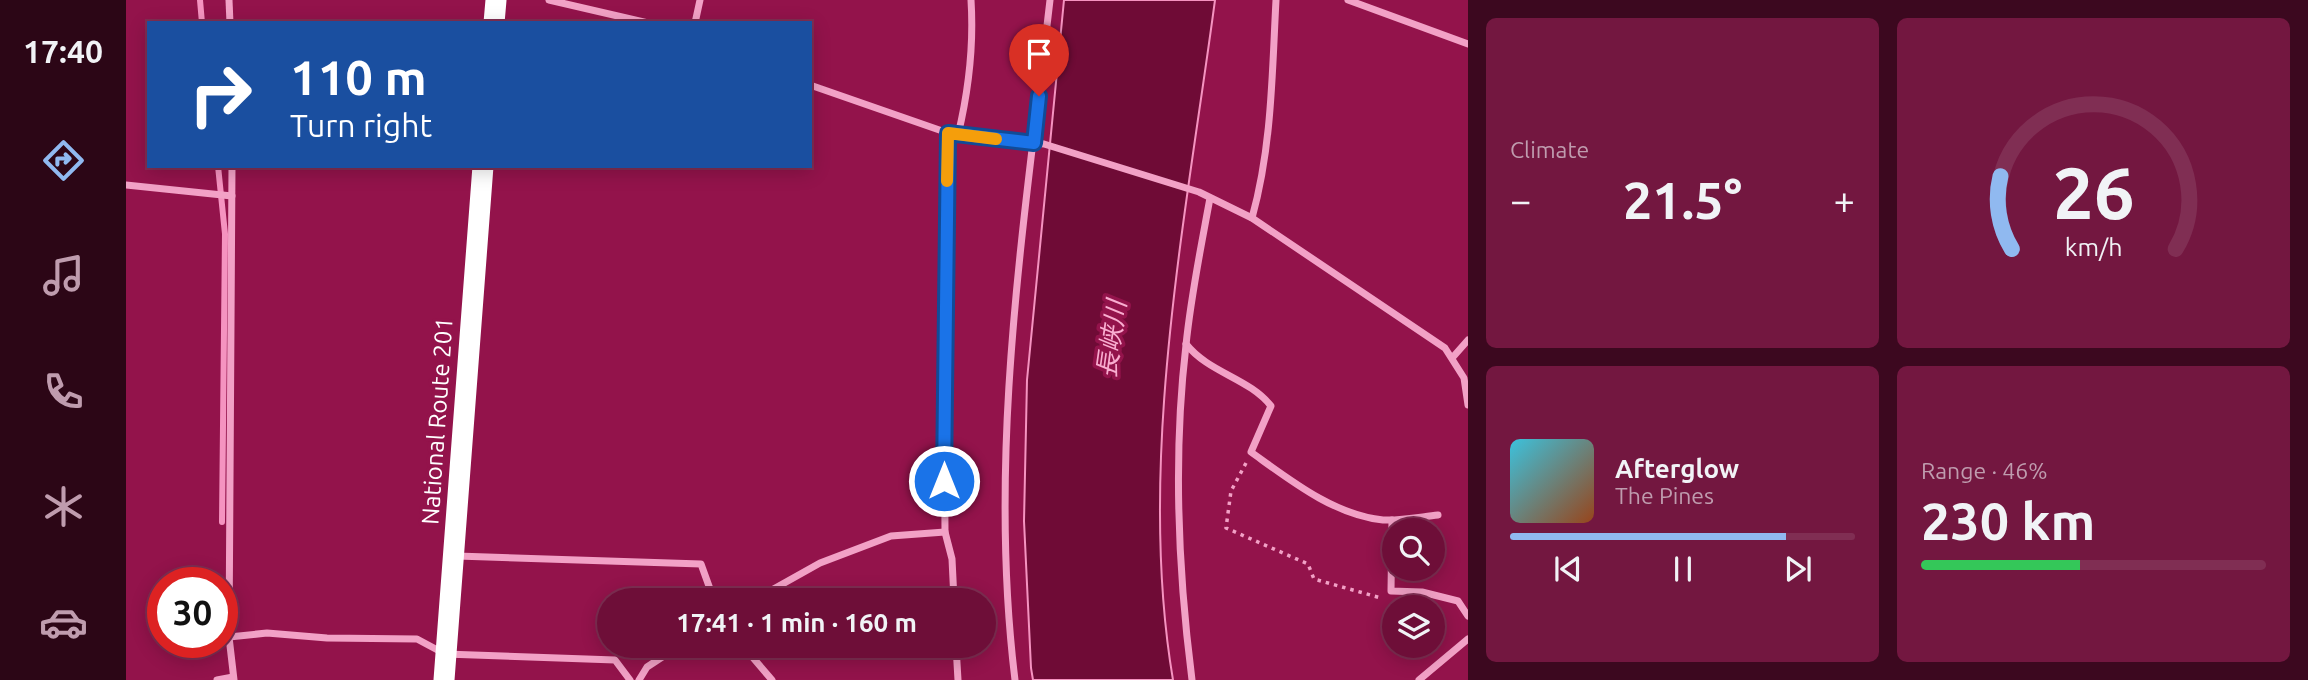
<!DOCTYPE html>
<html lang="en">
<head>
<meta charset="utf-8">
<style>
	:root { --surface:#6e0e38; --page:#731740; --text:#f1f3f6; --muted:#bf9cae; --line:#802e53; --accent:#90b9f0 }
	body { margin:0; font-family:Ubuntu,"Noto Sans JP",sans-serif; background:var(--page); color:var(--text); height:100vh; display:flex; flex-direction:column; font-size:26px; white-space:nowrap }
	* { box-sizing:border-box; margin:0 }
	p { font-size:23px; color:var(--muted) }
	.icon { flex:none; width:38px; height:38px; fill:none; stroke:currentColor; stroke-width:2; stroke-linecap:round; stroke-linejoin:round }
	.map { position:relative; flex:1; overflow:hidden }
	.sheet { display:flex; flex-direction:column; gap:18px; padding:18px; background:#3c081f; width:840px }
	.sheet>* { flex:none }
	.hud { position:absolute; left:21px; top:21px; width:665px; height:147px; border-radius:0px; box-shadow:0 4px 18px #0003,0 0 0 2px var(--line); background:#1a4fa0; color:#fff; overflow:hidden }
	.tools { position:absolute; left:1256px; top:518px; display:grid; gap:14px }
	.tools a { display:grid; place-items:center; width:63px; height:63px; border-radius:50%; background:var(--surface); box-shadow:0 4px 18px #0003,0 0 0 2px var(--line); font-size:35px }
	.speed { position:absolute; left:21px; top:567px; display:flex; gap:14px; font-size:35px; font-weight:700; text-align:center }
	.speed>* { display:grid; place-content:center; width:91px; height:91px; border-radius:50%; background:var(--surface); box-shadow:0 4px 18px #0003,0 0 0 2px var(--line); line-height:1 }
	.speed .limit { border:10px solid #d22; background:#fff; color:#111 }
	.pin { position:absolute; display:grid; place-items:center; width:60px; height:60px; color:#fff; margin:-72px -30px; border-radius:50% 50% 50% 0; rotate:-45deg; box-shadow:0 0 7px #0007 }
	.pin .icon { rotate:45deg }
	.me { position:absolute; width:77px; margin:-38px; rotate:0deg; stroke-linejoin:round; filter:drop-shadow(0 0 5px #0008) }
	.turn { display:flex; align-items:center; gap:24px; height:147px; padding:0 28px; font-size:32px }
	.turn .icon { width:91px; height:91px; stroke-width:2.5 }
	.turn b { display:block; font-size:49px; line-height:60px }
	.big { font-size:52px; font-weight:700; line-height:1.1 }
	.sheet .widget { flex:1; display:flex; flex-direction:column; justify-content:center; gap:10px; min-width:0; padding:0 24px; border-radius:10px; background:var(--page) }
	.sheet .dial { align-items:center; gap:0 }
	.dial svg { height:182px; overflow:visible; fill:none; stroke:var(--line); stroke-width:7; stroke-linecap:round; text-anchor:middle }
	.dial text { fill:var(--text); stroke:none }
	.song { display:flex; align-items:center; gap:21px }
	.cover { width:84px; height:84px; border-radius:10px; background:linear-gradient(135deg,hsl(190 70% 55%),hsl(20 70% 35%)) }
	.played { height:7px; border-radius:4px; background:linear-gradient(90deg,var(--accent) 80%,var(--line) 80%) }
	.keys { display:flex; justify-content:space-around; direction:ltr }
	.heat { display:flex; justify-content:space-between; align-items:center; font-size:38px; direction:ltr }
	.charge { height:10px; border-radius:5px; background:linear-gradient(90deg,#34c759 46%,var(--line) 0) }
	.sheet .tiles { flex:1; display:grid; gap:18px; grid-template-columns:repeat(2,1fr) }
	.trip { position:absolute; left:471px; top:588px; width:399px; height:70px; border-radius:35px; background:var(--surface); box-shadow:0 4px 18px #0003,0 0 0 2px var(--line); font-weight:700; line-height:70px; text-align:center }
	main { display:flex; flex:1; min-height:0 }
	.menu { display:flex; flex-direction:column; width:126px; justify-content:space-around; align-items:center; background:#2c0616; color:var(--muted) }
	.menu .icon { width:49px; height:49px }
	.menu .selected { color:var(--accent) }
	.menu b { font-size:32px; color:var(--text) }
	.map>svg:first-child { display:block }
	.water { fill:#6f0b36; stroke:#f593c0; stroke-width:2 }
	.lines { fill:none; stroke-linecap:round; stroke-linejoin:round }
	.stream { stroke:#f593c0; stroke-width:6 }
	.path { stroke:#f2a1c6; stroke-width:3.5; stroke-dasharray:3.5 5; stroke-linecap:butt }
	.street { stroke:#f2a1c6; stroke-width:7 }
	.highway { stroke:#fff; stroke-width:21 }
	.route-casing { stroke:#114b97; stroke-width:18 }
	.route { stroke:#1a73e8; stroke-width:12 }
	.slow { stroke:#f59e0b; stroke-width:12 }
	.labels { text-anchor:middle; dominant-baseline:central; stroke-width:7; stroke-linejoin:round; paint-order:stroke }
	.street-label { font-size:24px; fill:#fff; stroke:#93134b }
	.water-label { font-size:26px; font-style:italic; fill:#f9add0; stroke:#93134b }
</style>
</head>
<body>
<main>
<nav class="menu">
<b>17:40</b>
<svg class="icon selected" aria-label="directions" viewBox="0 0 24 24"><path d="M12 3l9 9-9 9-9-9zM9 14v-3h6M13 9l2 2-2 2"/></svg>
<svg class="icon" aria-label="music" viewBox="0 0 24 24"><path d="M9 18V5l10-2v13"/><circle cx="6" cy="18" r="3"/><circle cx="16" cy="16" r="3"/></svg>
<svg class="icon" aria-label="phone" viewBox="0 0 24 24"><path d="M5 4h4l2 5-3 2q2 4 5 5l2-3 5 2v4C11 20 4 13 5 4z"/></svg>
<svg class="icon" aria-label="climate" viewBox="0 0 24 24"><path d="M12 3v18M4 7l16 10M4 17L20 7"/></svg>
<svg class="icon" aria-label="car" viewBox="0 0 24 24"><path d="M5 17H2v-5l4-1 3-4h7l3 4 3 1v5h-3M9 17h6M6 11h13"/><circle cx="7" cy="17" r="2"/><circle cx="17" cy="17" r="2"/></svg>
</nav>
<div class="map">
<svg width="1342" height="680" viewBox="0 0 1342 680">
	<rect width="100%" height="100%" fill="#93134b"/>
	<!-- water -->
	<path class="water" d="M938 0H1089C1060 217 1010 463 1047 680H907L905 668 898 521 901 380Z"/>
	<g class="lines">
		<!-- stream -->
		<g class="stream">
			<polyline points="74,0 76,23"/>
			<polyline points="92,166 99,234 96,522"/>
		</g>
		<!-- path -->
		<polyline class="path" points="1120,463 1105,491 1100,528 1182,564 1188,579 1255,598"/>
		<!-- street -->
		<g class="street">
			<polyline points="103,0 104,23"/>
			<polyline points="423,0 522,23"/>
			<polyline points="1222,0 1342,44"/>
			<polyline points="569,23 574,0"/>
			<polyline points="684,85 822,133 918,144 1073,192 1126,218 1319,348 1338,378 1342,405"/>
			<polyline points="822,133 818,351 819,532 826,559 828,600"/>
			<path d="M832 135C843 89 848 47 845 0"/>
			<polyline points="106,166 103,637 108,680"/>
			<polyline points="0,185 106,196"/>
			<path d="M1126 218C1146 146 1146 74 1150 0"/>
			<path d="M1060 344C1083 373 1123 378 1145 406L1125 452C1164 480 1208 515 1257 520 1274 521 1294 517 1312 515"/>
			<polyline points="1327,357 1342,340"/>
			<polyline points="1266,520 1265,591 1296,592 1332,601 1342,616"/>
			<polyline points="331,556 575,564 588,600"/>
			<polyline points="628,600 694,563 765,536 819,532"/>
			<polyline points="103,637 141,633 201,638 291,639 319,654 489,660 504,680"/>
			<polyline points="617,646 646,680"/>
			<polyline points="830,646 832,680"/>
			<polyline points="91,680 107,677"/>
			<polyline points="513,680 521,667 553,646"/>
			<path d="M889 680C861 453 898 225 924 0"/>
			<path d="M1066 680C1052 570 1047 455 1060 345 1065 295 1075 247 1084 198"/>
			<polyline points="1293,680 1342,639"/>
		</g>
		<!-- highway -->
		<g class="highway">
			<polyline points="368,23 370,0"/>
			<polyline points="318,680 357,166"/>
		</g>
	</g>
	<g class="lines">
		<defs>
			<polyline id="route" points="818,481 822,133 908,143 913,96"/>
		</defs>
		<!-- route casing -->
		<use href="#route" class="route-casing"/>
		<!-- route -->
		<use href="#route" class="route"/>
		<!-- slow -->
		<polyline class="slow" points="821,181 822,133 870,139"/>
	</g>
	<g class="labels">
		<!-- street labels -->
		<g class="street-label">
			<text transform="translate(311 421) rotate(-86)">National Route 201</text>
		</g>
		<!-- water labels -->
		<g class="water-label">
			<text transform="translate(985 339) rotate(-82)">長峡川</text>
		</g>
	</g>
</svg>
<div class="tools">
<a><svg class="icon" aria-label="search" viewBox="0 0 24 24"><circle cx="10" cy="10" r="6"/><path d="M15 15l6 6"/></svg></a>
<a><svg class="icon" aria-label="layers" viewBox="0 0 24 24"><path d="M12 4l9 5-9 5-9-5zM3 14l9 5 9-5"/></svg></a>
</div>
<div class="speed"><div class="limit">30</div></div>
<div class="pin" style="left:913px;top:96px;background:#d93025"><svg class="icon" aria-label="arrive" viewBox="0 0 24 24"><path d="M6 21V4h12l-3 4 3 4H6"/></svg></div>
<svg class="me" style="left:818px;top:481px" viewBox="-20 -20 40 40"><circle r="17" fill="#1a73e8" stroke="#fff" stroke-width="3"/><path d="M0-11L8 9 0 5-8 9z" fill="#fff"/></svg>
<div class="trip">17:41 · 1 min · 160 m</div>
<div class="hud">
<div class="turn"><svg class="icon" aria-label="right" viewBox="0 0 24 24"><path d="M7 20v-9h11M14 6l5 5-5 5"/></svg><div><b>110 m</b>Turn right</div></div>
</div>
</div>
<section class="sheet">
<div class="tiles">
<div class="widget"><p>Climate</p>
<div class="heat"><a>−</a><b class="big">21.5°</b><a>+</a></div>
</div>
<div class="widget dial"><svg viewBox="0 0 100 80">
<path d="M14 69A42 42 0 1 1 86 69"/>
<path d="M14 69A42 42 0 0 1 9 37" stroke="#90b9f0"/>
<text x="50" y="56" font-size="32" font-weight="700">26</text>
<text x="50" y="72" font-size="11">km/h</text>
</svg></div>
<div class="widget">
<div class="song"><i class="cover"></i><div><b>Afterglow</b><p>The Pines</p></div></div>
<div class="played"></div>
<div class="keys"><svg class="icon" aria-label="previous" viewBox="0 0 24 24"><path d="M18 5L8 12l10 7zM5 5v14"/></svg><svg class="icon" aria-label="pause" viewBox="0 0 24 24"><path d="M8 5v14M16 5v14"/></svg><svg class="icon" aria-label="next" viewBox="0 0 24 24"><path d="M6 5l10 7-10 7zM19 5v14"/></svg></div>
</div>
<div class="widget"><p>Range · 46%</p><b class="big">230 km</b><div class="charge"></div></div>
</div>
</section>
</main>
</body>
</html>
